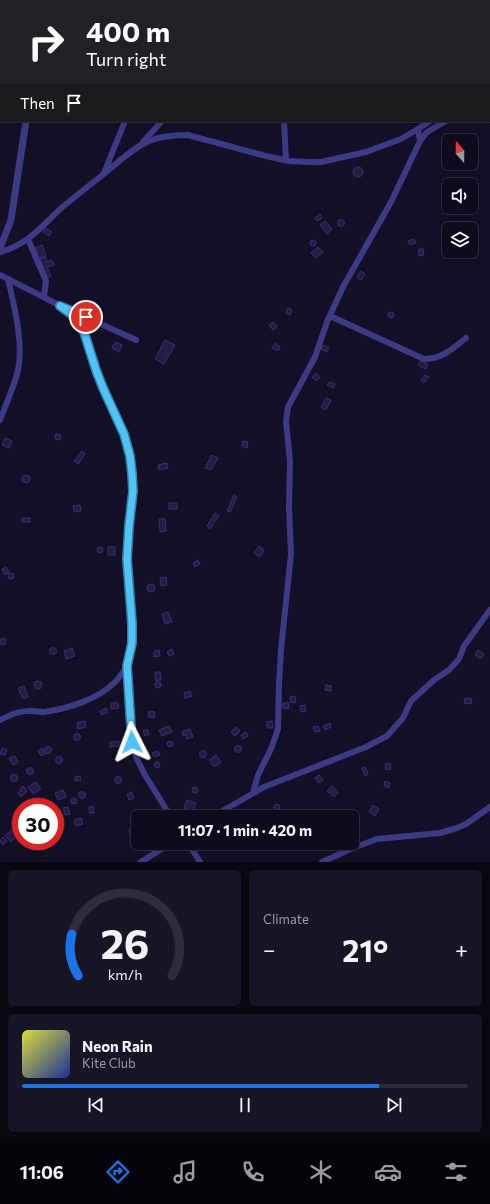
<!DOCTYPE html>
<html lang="en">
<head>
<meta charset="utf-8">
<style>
	:root { --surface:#0e0b1c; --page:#171425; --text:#f1f3f6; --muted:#9b9ba3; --line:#2e2b3b; --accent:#1a73e8 }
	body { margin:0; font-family:Commissioner,sans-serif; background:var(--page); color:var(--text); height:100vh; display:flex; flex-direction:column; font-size:15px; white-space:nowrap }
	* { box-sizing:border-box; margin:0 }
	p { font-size:13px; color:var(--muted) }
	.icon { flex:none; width:22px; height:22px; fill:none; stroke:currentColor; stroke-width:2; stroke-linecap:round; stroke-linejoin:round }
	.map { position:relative; height:862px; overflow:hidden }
	.panel { display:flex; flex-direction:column; gap:8px; padding:8px; background:#08060f; flex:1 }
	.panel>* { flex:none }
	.guide { position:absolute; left:0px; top:0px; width:490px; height:122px; box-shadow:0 4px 16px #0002,0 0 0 1px var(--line); background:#202124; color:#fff; overflow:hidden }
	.needle { width:26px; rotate:340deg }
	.fabs { position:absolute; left:442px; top:134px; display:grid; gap:8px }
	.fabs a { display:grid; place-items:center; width:36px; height:36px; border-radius:6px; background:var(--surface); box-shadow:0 4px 16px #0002,0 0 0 1px var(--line); font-size:20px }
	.speed { position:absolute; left:12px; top:798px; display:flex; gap:8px; font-size:20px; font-weight:700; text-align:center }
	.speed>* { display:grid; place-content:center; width:52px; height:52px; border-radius:50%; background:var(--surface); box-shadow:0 4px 16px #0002,0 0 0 1px var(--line); line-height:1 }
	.speed .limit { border:6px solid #d22; background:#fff; color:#111 }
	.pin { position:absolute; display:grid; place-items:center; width:34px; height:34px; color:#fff; margin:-17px; border:2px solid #fff; border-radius:50%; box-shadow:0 1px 4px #0007 }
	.me { position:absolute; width:44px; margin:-22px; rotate:357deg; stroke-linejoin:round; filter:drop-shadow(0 0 3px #0008) }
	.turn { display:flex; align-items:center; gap:14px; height:84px; padding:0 20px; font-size:18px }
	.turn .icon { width:52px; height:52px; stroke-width:2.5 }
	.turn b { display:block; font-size:28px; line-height:34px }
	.then { display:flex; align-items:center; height:38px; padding:0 20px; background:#0003; gap:8px; font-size:15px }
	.big { font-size:30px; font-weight:700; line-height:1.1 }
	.panel .card { flex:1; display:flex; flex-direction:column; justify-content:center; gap:6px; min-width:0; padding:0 14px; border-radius:6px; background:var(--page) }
	.panel .dial { align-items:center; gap:0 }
	.dial svg { height:104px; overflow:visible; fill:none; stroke:var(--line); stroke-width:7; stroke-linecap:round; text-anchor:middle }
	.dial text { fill:var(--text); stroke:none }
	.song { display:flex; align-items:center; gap:12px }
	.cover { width:48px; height:48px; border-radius:6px; background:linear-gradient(135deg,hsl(60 70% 55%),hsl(230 70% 35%)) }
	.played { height:4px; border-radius:2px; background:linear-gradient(90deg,var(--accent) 80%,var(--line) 80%) }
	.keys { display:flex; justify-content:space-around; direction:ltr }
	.heat { display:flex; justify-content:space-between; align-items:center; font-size:22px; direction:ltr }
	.panel .tiles { flex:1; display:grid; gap:8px; grid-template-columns:1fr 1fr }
	.card:last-child { grid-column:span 2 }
	.trip { position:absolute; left:131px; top:810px; width:228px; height:40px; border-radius:6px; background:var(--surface); box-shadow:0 4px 16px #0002,0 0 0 1px var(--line); font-weight:700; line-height:40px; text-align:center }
	.tab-bar { display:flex; height:64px; justify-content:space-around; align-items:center; background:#06040b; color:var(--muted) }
	.tab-bar .icon { width:28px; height:28px }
	.tab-bar .active { color:var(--accent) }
	.tab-bar b { font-size:18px; color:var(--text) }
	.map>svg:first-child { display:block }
	.building { fill:#241b47; stroke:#3b2d73 }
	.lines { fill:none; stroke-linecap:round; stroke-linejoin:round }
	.minor { stroke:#3d3a85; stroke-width:6 }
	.tertiary { stroke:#3d3a85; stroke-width:7 }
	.route-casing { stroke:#337fa1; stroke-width:10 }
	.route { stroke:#4fc3f7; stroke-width:7 }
</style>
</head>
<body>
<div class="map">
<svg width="490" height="862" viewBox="0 0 490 862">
	<rect width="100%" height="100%" fill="#130f26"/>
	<!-- building -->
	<g class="building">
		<circle cx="358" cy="172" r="5"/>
		<polygon points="320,214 322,218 317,221 315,218"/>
		<circle cx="341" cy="223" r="3.5"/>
		<polygon points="325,221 332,229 327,234 320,225"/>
		<polygon points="46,228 52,232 49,236 43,232"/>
		<polygon points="414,239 416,243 410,245 408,241"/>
		<circle cx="313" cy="243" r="3"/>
		<polygon points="42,245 46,256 39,258 35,248"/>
		<polygon points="318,247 323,252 316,258 311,253"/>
		<polygon points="419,249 424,249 423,256 418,255"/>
		<polygon points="45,257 47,262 52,260 54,265 43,269 40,259"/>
		<polygon points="48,269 51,276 47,278 44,272"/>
		<polygon points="361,271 365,274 361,280 357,277"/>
		<polygon points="288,308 292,310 290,315 286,313"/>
		<circle cx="391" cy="315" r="3"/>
		<polygon points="273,322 277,327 273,330 269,325"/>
		<polygon points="165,340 175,345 164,364 155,359"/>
		<polygon points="115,342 122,345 119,352 112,348"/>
		<polygon points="275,343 280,347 278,351 272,348"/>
		<polygon points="323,345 329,348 327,352 321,349"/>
		<polygon points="421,360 428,365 425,369 418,365"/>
		<polygon points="316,373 320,378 316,381 312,377"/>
		<polygon points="425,375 429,377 424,383 421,381"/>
		<polygon points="329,382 335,384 333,388 327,385"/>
		<polygon points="326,398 331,400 326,410 321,407"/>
		<circle cx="58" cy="437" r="3"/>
		<polygon points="5,438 12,441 9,448 2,445"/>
		<polygon points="243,441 248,442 247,448 242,446"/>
		<polygon points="82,451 85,454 78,464 74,461"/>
		<polygon points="212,455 218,458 211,470 205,468"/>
		<polygon points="167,463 168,468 159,470 158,465"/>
		<circle cx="26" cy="479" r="4"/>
		<polygon points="234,495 237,497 230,512 227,511"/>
		<rect x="169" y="503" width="8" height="6"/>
		<polygon points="80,505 81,511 74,512 73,506"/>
		<polygon points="215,513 219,516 210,529 207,526"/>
		<rect x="22" y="518" width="8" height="4"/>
		<polygon points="159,519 165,519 166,531 160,532"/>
		<polygon points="259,546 263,548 262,550 264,551 260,557 254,553"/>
		<circle cx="100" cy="550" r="3"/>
		<rect x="108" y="547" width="7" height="8"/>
		<polygon points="198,560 200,564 195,567 193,563"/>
		<polygon points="6,567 9,572 5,575 2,569"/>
		<circle cx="11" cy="576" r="3"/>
		<polygon points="166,577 167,585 161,586 160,578"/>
		<circle cx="151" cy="588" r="4"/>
		<polygon points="168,612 172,622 165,624 162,614"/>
		<polygon points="0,639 6,639 5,645 0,644"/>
		<circle cx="53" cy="651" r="3.5"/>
		<polygon points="72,648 75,656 66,659 64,651"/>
		<polygon points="172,649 174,654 169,656 167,652"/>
		<polygon points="159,650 160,656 154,657 154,651"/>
		<polygon points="478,650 484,654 481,659 475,655"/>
		<polygon points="155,672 160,672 161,680 156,681"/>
		<circle cx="38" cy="685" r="4"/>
		<circle cx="158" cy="685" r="3"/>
		<polygon points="326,685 331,686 331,691 325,690"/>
		<polygon points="24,686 28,697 23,699 18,688"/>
		<polygon points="190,691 192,696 185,698 184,693"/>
		<polygon points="295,696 296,702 291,703 290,697"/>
		<polygon points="471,698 472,703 465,704 464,699"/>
		<polygon points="288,702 289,708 284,709 282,704"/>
		<polygon points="111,703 118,703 119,708 111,709"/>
		<polygon points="305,705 306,711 301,712 300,706"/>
		<polygon points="106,708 108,712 102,715 100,711"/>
		<polygon points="149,711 155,712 154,718 148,717"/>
		<polygon points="85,721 86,727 78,729 77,723"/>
		<polygon points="272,721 273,728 267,728 267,722"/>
		<polygon points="330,723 331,727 325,730 323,726"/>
		<polygon points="169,726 172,732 162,736 159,730"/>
		<polygon points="318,726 320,731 315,732 313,727"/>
		<polygon points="236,727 240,731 235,736 231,732"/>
		<polygon points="147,729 149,734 145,736 143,731"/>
		<polygon points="190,729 193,737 187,739 186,735 183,736 182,732"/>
		<polygon points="246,732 248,736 243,739 241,735"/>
		<circle cx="77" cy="737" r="3.5"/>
		<polygon points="119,741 119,746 110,747 110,742"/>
		<circle cx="170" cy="744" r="3"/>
		<circle cx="238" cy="749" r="3.5"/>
		<circle cx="48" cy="750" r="3.5"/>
		<polygon points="2,748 7,750 5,755 0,754"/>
		<polygon points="42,748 46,754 41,756 38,751"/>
		<circle cx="203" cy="754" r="3.5"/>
		<polygon points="158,751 160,755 154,757 152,753"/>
		<polygon points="216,755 221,762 214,767 209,760"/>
		<polygon points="15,756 18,762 13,765 9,758"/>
		<circle cx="59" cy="760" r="3.5"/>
		<circle cx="157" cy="765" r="3"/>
		<polygon points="386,763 391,764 390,770 385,769"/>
		<polygon points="365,767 368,774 365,776 362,768"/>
		<circle cx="30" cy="771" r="3.5"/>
		<circle cx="14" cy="778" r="3.5"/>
		<polygon points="319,775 323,780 319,783 315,778"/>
		<polygon points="80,776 81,780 75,781 75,777"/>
		<circle cx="118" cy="780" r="3.5"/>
		<polygon points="385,781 390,783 389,788 384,786"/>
		<polygon points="36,782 41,789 33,794 28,787"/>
		<polygon points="23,786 27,791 21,797 18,793 21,790 20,789"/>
		<polygon points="332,786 338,793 334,797 327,791"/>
		<circle cx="195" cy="790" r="3"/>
		<polygon points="63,790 66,797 58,800 55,793"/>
		<circle cx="82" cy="795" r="3.5"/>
		<polygon points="132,792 134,798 129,800 127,794"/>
		<circle cx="74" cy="801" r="3"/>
		<polygon points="187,800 196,803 193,811 184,808"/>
		<circle cx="277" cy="807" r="3"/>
		<polygon points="373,805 379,809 375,816 369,812"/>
		<polygon points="93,806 94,813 89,813 89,807"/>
		<polygon points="68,807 70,814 65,815 63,808"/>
		<polygon points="144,812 145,817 138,817 138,821 134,822 132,816"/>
		<polygon points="81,818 83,824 76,826 74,820"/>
		<polygon points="13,828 19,834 11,842 5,836"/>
		<polygon points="133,828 135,835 130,836 129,829"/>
		<polygon points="3,837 7,841 3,845 0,841"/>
	</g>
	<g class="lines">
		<!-- minor -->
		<g class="minor">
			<polyline points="180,1 180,0"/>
			<polyline points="262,1 263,0"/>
			<polyline points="429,1 429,0"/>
			<polyline points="489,36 490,34"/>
			<polyline points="489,62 490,61"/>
			<polyline points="489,111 490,112"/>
			<polyline points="284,121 286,160"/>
			<polyline points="420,141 418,129 430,121"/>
			<polyline points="143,142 162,121"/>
			<polyline points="104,173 125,121"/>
			<polyline points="28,239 46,281 44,296"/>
			<path d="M0 252C25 246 41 228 59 210 72 199 86 188 100 177 115 165 131 149 149 141 161 136 175 135 188 135L266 156 289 161 309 162H321L366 152 401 139 418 129"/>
			<polyline points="0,275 61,306 78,323 85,332 96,370 103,388 124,434 132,473 133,491 129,526 127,559 132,610 132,643 127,666 132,742 136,757 145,775 171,817"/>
			<polyline points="68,309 136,340"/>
			<path d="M330 316 424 359C444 358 452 349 466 338"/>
			<path d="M0 420C6 404 14 387 18 370 24 344 14 305 8 279"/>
			<path d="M0 720C10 715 20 710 32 711 36 711 40 712 44 712 67 709 98 699 114 683 119 679 123 672 127 666"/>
			<polyline points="253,793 258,775 271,749 278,729 279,684 281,650 291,554 289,507 290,461 286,421 288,407 315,357 327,322 343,287 391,202 420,141 427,132 446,121"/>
			<polyline points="212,817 264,787 366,747 387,736 403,718 411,701 434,680 449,670 459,659 464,646 490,610"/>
			<polyline points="188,843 200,862"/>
			<polyline points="141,862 171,843"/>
			<polyline points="322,862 353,848 377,839 440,833 457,828 466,824 490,807"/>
		</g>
		<!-- tertiary -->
		<g class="tertiary">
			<polyline points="21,0 21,1"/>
			<polyline points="104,1 105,0"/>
			<polyline points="0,248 11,220 26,121"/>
		</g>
	</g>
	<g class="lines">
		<defs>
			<polyline id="route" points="86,317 60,306 71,314 84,332 96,370 103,388 124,434 130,456 132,473 133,491 129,526 127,559 132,623 132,643 127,666 132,742"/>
		</defs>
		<!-- route casing -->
		<use href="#route" class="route-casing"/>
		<!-- route -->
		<use href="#route" class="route"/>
	</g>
</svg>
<div class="fabs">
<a><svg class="needle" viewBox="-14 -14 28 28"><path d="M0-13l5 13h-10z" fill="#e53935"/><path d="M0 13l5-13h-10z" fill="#9b9ba3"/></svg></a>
<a><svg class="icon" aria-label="sound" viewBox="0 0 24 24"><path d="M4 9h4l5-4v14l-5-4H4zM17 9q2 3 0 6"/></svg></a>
<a><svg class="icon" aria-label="layers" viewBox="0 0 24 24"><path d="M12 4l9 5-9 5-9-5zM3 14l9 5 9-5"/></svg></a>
</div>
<div class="speed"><div class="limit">30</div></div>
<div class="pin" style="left:86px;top:317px;background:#d93025"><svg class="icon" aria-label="arrive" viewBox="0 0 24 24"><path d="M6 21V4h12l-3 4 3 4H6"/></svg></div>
<svg class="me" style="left:132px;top:742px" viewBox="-20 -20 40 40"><path d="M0-17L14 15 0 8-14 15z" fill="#4fc3f7" stroke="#fff" stroke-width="4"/></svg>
<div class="trip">11:07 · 1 min · 420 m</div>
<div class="guide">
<div class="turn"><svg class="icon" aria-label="right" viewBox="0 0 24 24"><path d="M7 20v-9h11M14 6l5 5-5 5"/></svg><div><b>400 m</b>Turn right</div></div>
<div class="then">Then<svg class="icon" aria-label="arrive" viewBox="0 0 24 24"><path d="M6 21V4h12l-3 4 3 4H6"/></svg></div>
</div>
</div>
<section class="panel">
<div class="tiles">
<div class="card dial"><svg viewBox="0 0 100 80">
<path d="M14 69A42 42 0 1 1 86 69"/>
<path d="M14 69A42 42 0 0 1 9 37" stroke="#1a73e8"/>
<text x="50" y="56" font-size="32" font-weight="700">26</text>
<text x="50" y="72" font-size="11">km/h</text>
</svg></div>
<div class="card"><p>Climate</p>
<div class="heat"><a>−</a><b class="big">21°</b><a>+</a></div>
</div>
<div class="card">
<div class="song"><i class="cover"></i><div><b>Neon Rain</b><p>Kite Club</p></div></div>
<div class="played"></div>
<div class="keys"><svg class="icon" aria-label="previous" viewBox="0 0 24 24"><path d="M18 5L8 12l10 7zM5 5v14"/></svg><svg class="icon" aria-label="pause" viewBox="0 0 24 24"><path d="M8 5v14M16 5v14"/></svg><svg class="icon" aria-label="next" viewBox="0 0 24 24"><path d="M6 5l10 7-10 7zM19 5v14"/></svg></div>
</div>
</div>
</section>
<nav class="tab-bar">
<b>11:06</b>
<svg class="icon active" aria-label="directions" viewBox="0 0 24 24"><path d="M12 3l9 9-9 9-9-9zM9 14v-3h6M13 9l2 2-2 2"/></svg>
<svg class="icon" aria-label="music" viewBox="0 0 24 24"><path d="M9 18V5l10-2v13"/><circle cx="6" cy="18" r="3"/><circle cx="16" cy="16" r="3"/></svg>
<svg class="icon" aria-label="phone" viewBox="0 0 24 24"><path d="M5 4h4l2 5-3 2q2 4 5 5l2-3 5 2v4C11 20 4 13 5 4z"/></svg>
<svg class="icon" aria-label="climate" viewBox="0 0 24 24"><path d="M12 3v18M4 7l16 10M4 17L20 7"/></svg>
<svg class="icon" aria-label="car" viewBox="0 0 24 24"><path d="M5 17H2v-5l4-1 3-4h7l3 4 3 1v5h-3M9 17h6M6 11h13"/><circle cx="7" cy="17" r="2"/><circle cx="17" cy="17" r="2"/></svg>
<svg class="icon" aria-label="filters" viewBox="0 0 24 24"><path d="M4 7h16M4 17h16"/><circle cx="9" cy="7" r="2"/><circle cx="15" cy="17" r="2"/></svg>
</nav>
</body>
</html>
